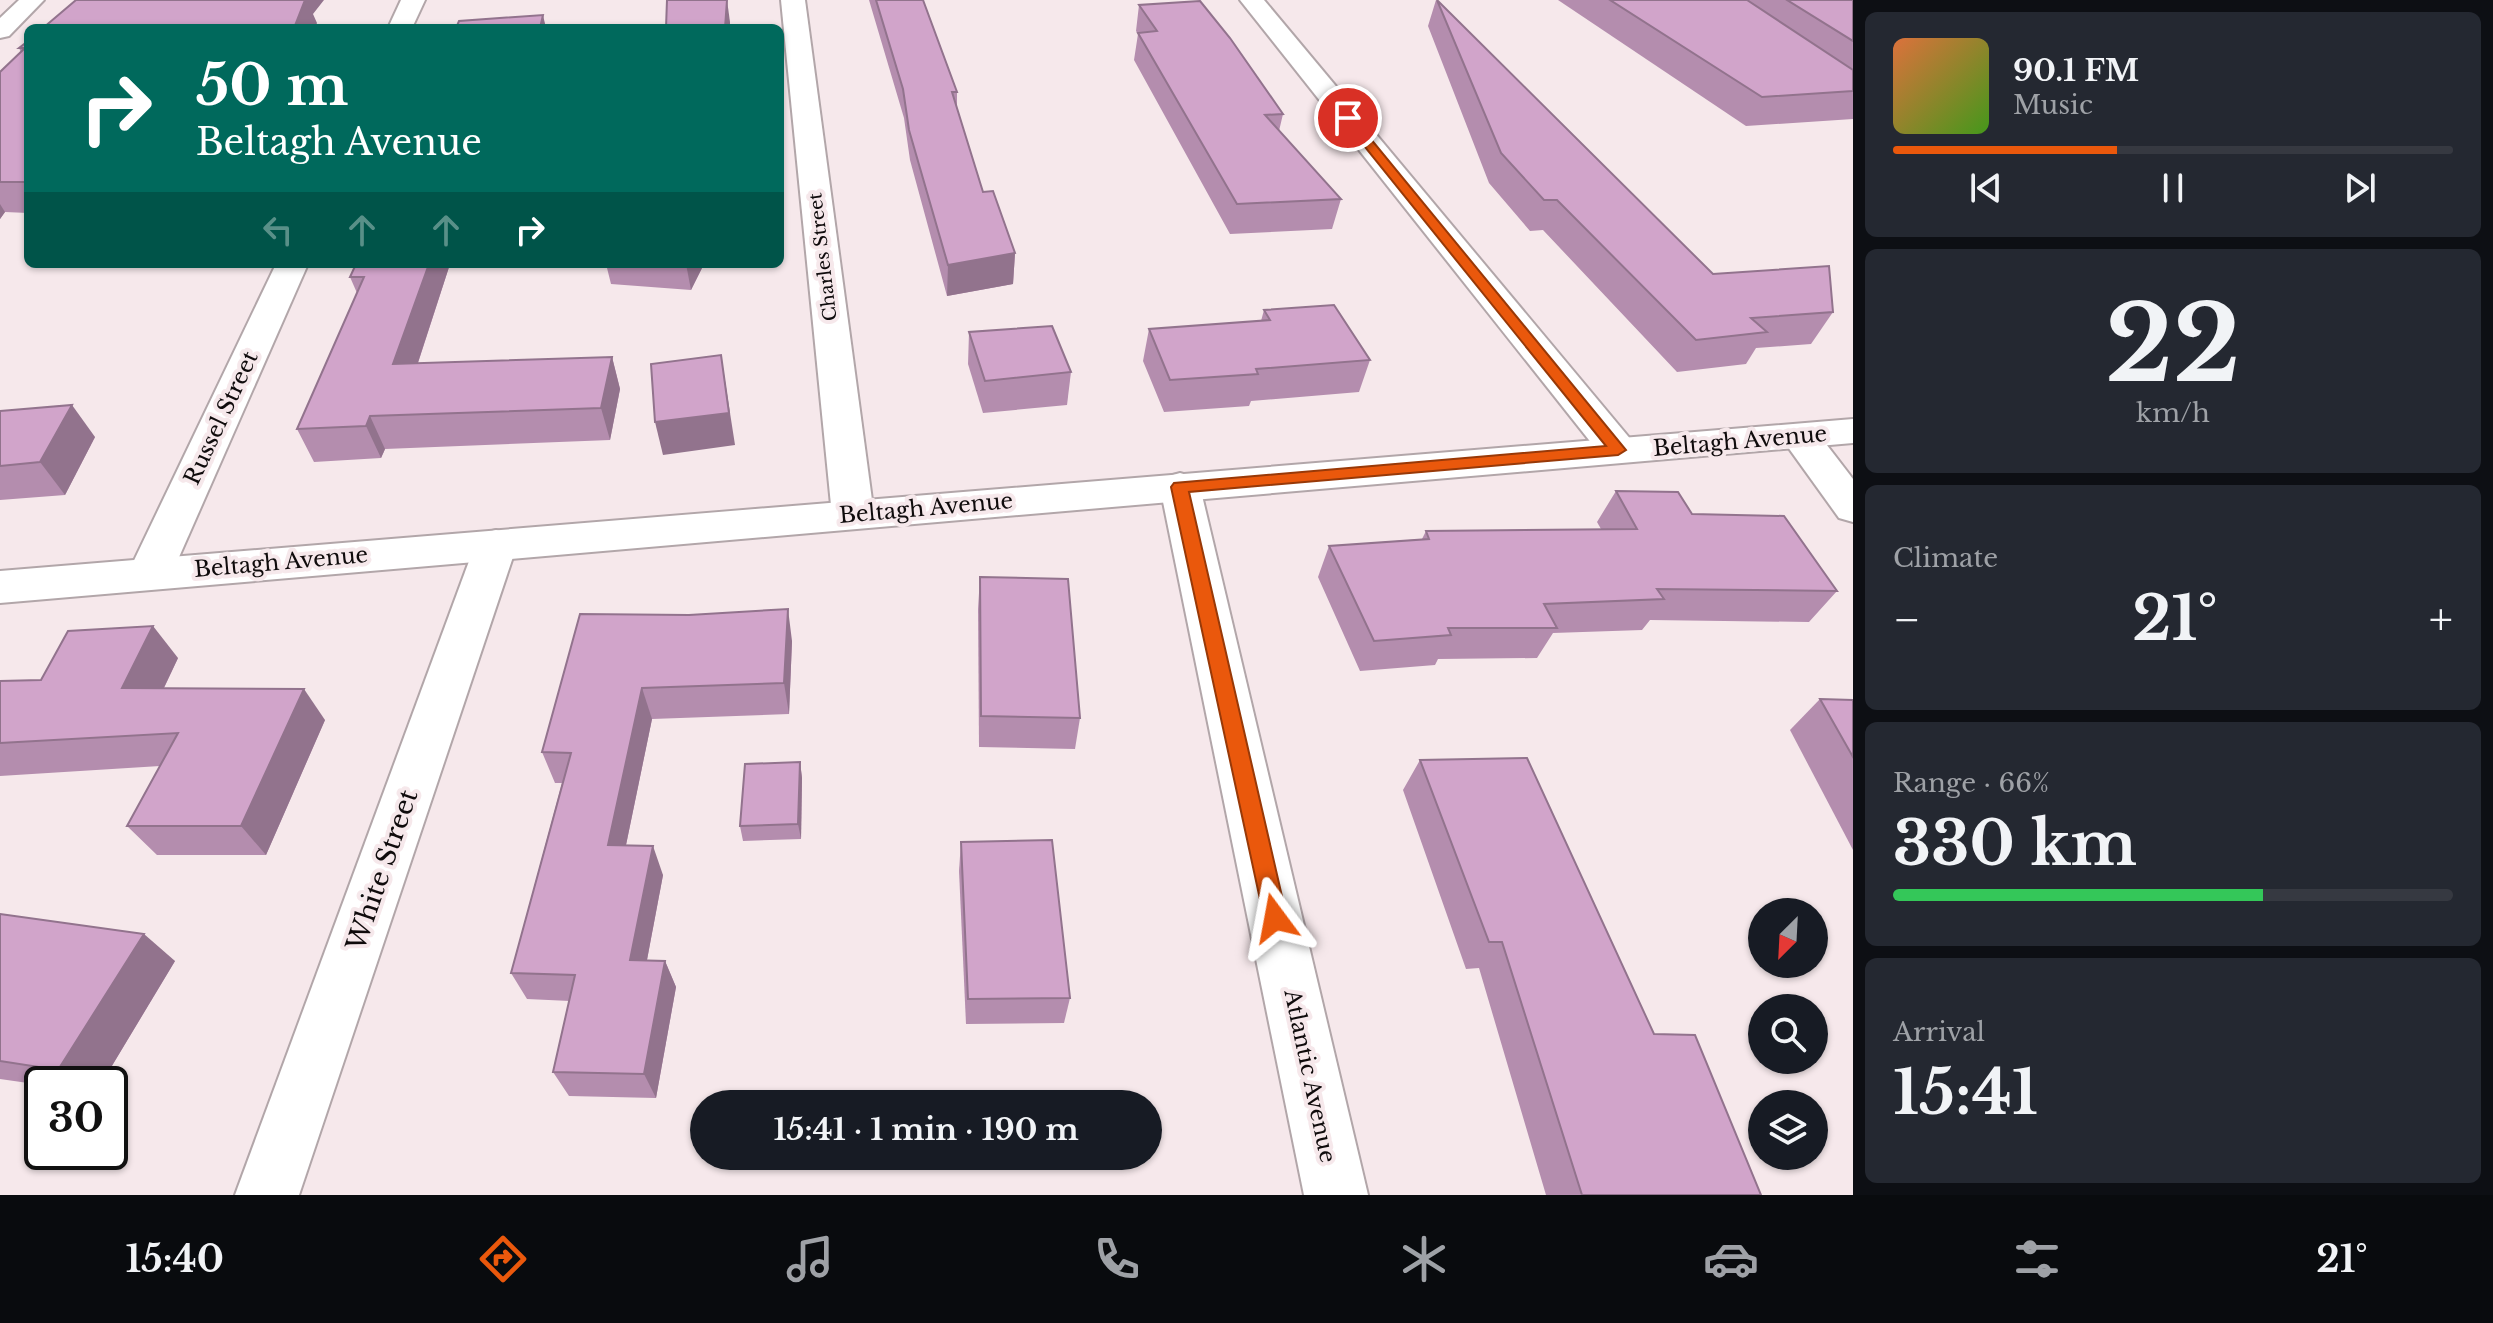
<!DOCTYPE html>
<html lang="en">
<head>
<meta charset="utf-8">
<style>
	:root { --surface:#171b24; --page:#242831; --text:#f1f3f6; --muted:#9ea1a6; --line:#363941; --accent:#ea580c }
	body { margin:0; font-family:"Libre Baskerville",serif; background:var(--page); color:var(--text); height:100vh; display:flex; flex-direction:column; font-size:30px; white-space:nowrap }
	* { box-sizing:border-box; margin:0 }
	p { font-size:26px; color:var(--muted) }
	.icon { flex:none; width:44px; height:44px; fill:none; stroke:currentColor; stroke-width:2; stroke-linecap:round; stroke-linejoin:round }
	.map { position:relative; flex:1; overflow:hidden }
	.sheet { display:flex; flex-direction:column; gap:12px; padding:12px; background:#0d0f14; width:640px }
	.sheet>* { flex:none }
	.banner { position:absolute; left:24px; top:24px; width:760px; height:244px; border-radius:12px; box-shadow:0 2px 6px #0004; background:#00695c; color:#fff; overflow:hidden }
	.needle { width:52px; rotate:204deg }
	.controls { position:absolute; left:1748px; top:898px; display:grid; gap:16px }
	.controls a { display:grid; place-items:center; width:80px; height:80px; border-radius:50%; background:var(--surface); box-shadow:0 2px 6px #0004; font-size:40px }
	.speed { position:absolute; left:24px; top:1066px; display:flex; gap:16px; font-size:40px; font-weight:700; text-align:center }
	.speed>* { display:grid; place-content:center; width:104px; height:104px; border-radius:50%; background:var(--surface); box-shadow:0 2px 6px #0004; line-height:1 }
	.speed .limit { border:4px solid #111; border-radius:12px; background:#fff; color:#111 }
	.pin { position:absolute; display:grid; place-items:center; width:68px; height:68px; color:#fff; margin:-34px; border:4px solid #fff; border-radius:50%; box-shadow:0 2px 8px #0007 }
	.me { position:absolute; width:88px; margin:-44px; rotate:347deg; stroke-linejoin:round; filter:drop-shadow(0 0 6px #0008) }
	.turn { display:flex; align-items:center; gap:28px; height:168px; padding:0 40px; font-size:36px }
	.turn .icon { width:104px; height:104px; stroke-width:2.5 }
	.turn b { display:block; font-size:56px; line-height:68px }
	.lanes { display:flex; align-items:center; height:76px; padding:0 40px; background:#0003; justify-content:center; gap:40px; direction:ltr }
	.lanes .off { opacity:.35 }
	.big { font-size:60px; font-weight:800; line-height:1.1 }
	.sheet .widget { flex:1; display:flex; flex-direction:column; justify-content:center; gap:12px; min-width:0; padding:0 28px; border-radius:12px; background:var(--page) }
	.sheet .dial { align-items:center; gap:0 }
	.dial b { font-size:104px; line-height:1 }
	.song { display:flex; align-items:center; gap:24px }
	.cover { width:96px; height:96px; border-radius:12px; background:linear-gradient(135deg,hsl(20 70% 55%),hsl(100 70% 35%)) }
	.played { height:8px; border-radius:4px; background:linear-gradient(90deg,var(--accent) 40%,var(--line) 40%) }
	.keys { display:flex; justify-content:space-around; direction:ltr }
	.heat { display:flex; justify-content:space-between; align-items:center; font-size:44px; direction:ltr }
	.charge { height:12px; border-radius:6px; background:linear-gradient(90deg,#34c759 66%,var(--line) 0) }
	.trip { position:absolute; left:690px; top:1090px; width:472px; height:80px; border-radius:40px; background:var(--surface); box-shadow:0 2px 6px #0004; font-weight:800; line-height:80px; text-align:center }
	.menu { display:flex; height:128px; justify-content:space-around; align-items:center; background:#090b0e; color:var(--muted) }
	.menu .icon { width:56px; height:56px }
	.menu .current { color:var(--accent) }
	.menu b { font-size:36px; color:var(--text) }
	main { display:flex; flex:1; min-height:0 }
	.map>svg:first-child { display:block }
	.lines { fill:none; stroke-linecap:round; stroke-linejoin:round }
	.minor-casing { stroke:#b2a6a9; stroke-width:4 }
	.tertiary-casing { stroke:#b2a6a9; stroke-width:4 }
	.minor { fill:#fff; fill-rule:evenodd }
	.tertiary { fill:#fff; fill-rule:evenodd }
	.wall { fill:#b48dae }
	.shaded-wall { fill:#92738d }
	.building { fill:#d1a4ca; stroke:#92738d; stroke-width:2 }
	.route { fill:#ea580c; stroke:#983908; stroke-width:2 }
	.labels { text-anchor:middle; dominant-baseline:central; stroke-width:8; stroke-linejoin:round; paint-order:stroke }
	.far-street-label { font-size:18px; fill:#0f0b0c; stroke:#f6e8eb }
	.street-label { font-size:22px; fill:#0f0b0c; stroke:#f6e8eb }
	.near-street-label { font-size:26px; fill:#0f0b0c; stroke:#f6e8eb }
</style>
</head>
<body>
<main>
<div class="map">
<svg width="1853" height="1195" viewBox="0 0 1853 1195">
	<rect width="100%" height="100%" fill="#f6e8eb"/>
	<g class="lines">
		<defs>
			<g id="minor">
				<polygon points="19,0 44,0 9,36 0,38 0,18"/>
				<polygon points="401,0 425,0 412,28 388,28"/>
				<polygon points="781,0 805,0 874,515 868,525 853,529 838,525 832,515"/>
				<polygon points="1240,0 1264,0 1632,441 1637,450 1632,459 1618,463 1604,459"/>
				<polygon points="276,264 308,264 172,573 165,584 150,589 135,584 128,573"/>
				<polygon points="1799,424 1813,427 1853,479 1853,522 1839,518 1780,436 1785,427"/>
				<polygon points="1180,473 1194,477 1200,487 1368,1195 1304,1195 1160,487 1166,477"/>
				<polygon points="496,530 511,534 517,545 299,1195 235,1195 475,545 481,534"/>
			</g>
			<polygon id="tertiary" points="1853,419 1853,443 0,603 0,571"/>
		</defs>
		<!-- minor casing -->
		<use href="#minor" class="minor-casing"/>
		<!-- tertiary casing -->
		<use href="#tertiary" class="tertiary-casing"/>
		<!-- minor -->
		<use href="#minor" class="minor"/>
		<!-- tertiary -->
		<use href="#tertiary" class="tertiary"/>
	</g>
	<!-- wall -->
	<g class="wall">
		<polygon points="869,0 923,0 957,92 957,108 983,192 1015,253 1013,284 947,296 910,160 904,118"/>
		<polygon points="1436,0 1713,274 1833,312 1811,344 1756,348 1746,364 1677,372 1543,230 1530,231 1489,183 1428,26"/>
		<polygon points="1558,0 1853,0 1853,119 1746,126"/>
		<polygon points="1139,5 1283,114 1279,131 1341,199 1332,229 1230,234 1134,60 1138,34 1136,31"/>
		<polygon points="28,41 28,213 5,212 0,219 0,72 21,52 19,48"/>
		<polygon points="99,264 170,264 168,266 101,268"/>
		<polygon points="356,264 450,264 418,363 612,357 620,389 610,440 385,449 381,458 314,462 297,429 357,293 350,277"/>
		<polygon points="606,264 704,264 691,290 611,284"/>
		<polygon points="1264,310 1370,360 1359,392 1251,401 1249,406 1164,412 1143,361 1149,329 1261,321"/>
		<polygon points="969,332 1071,372 1067,405 983,413 968,364"/>
		<polygon points="0,411 95,437 65,495 0,500"/>
		<polygon points="1616,491 1692,514 1837,591 1809,622 1650,620 1642,630 1553,633 1537,658 1438,659 1435,665 1360,671 1318,577 1329,546 1422,539 1426,531 1601,529 1597,522"/>
		<polygon points="980,577 1080,718 1075,749 979,747 978,609"/>
		<polygon points="689,615 792,641 789,714 652,719 626,845 663,875 647,960 665,961 676,987 656,1098 569,1096 553,1072 570,1001 527,999 511,973 562,783 555,783 542,752"/>
		<polygon points="178,658 164,688 325,720 266,855 157,855 127,826 160,766 0,776 0,681 41,680"/>
		<polygon points="1820,699 1853,700 1853,850 1790,730"/>
		<polygon points="1420,760 1654,1034 1761,1195 1546,1195 1479,968 1466,969 1403,790"/>
		<polygon points="800,762 802,778 801,839 743,841 740,826"/>
		<polygon points="961,842 1070,998 1064,1023 966,1024 959,871"/>
		<polygon points="0,914 175,961 101,1084 42,1084 42,1085 0,1079"/>
	</g>
	<!-- shaded-wall -->
	<g class="shaded-wall">
		<polygon points="297,0 324,0 313,14 317,23 315,28 294,28"/>
		<polygon points="727,0 730,22 730,28 725,28"/>
		<polygon points="543,15 546,28 540,28"/>
		<polygon points="0,204 5,212 0,219"/>
		<polygon points="1015,253 1013,284 947,296 948,265"/>
		<polygon points="429,264 450,264 407,396 393,364"/>
		<polygon points="686,264 704,264 691,290"/>
		<polygon points="721,355 735,445 663,455 655,422"/>
		<polygon points="612,357 620,389 610,440 601,408"/>
		<polygon points="72,405 95,437 65,495 40,462"/>
		<polygon points="370,416 385,449 381,458 366,426"/>
		<polygon points="788,609 792,641 789,714 784,683"/>
		<polygon points="153,626 178,658 149,719 122,688"/>
		<polygon points="642,688 652,719 620,874 608,845"/>
		<polygon points="304,689 325,720 266,855 241,826"/>
		<polygon points="800,762 802,778 801,839 798,824"/>
		<polygon points="653,846 663,875 642,986 630,960"/>
		<polygon points="144,934 175,961 101,1084 81,1084 58,1070"/>
		<polygon points="665,961 676,987 656,1098 644,1074"/>
	</g>
	<!-- building -->
	<g class="building">
		<polygon points="76,0 305,0 294,28 43,28"/>
		<polygon points="667,0 727,0 725,28 666,28"/>
		<polygon points="876,0 923,0 957,92 952,92 983,192 993,191 1015,253 948,265 909,130 903,89"/>
		<polygon points="1437,0 1713,274 1829,266 1833,312 1751,318 1767,332 1696,340 1557,200 1544,200 1501,153"/>
		<polygon points="1610,0 1747,0 1853,70 1853,91 1762,97"/>
		<polygon points="1787,0 1853,0 1853,41"/>
		<polygon points="1200,1 1230,38 1283,114 1265,115 1341,199 1237,204 1138,33 1157,31 1139,5"/>
		<polygon points="543,15 540,28 456,28 459,21"/>
		<polygon points="28,41 28,182 0,182 0,72 25,48 19,48"/>
		<polygon points="356,264 429,264 393,364 612,357 601,408 370,416 366,426 297,429 364,277 350,277"/>
		<polygon points="1334,305 1370,360 1256,369 1258,374 1170,380 1149,329 1270,320 1264,310"/>
		<polygon points="1052,326 1071,372 985,381 969,332"/>
		<polygon points="721,355 729,413 655,422 651,364"/>
		<polygon points="72,405 40,462 0,466 0,411"/>
		<polygon points="1616,491 1678,492 1692,514 1784,516 1837,591 1657,589 1664,599 1544,604 1557,628 1448,628 1451,635 1374,641 1329,546 1429,539 1426,531 1637,529"/>
		<polygon points="980,577 1068,579 1080,718 981,716"/>
		<polygon points="788,609 784,683 642,688 608,845 653,846 630,960 665,961 644,1074 553,1072 575,975 511,973 571,753 542,752 580,614 689,615"/>
		<polygon points="153,626 122,688 304,689 241,826 127,826 178,733 0,743 0,681 41,680 68,631"/>
		<polygon points="1820,699 1853,700 1853,757"/>
		<polygon points="1527,758 1654,1034 1695,1035 1761,1195 1582,1195 1502,942 1489,942 1420,760"/>
		<polygon points="800,762 798,824 740,826 745,764"/>
		<polygon points="1052,840 1070,998 968,999 961,842"/>
		<polygon points="0,914 144,934 58,1070 0,1061"/>
	</g>
	<!-- route -->
	<polygon class="route" points="1344,116 1352,116 1626,450 1618,455 1189,492 1287,918 1283,926 1275,929 1267,926 1264,918 1171,487 1174,483 1606,446 1344,121"/>
	<g class="labels">
		<!-- far-street labels -->
		<g class="far-street-label">
			<text transform="translate(823 257) rotate(-97)">Charles Street</text>
		</g>
		<!-- street labels -->
		<g class="street-label">
			<text transform="translate(221 418) rotate(-65)">Russel Street</text>
			<text transform="translate(1740 441) rotate(-5)">Beltagh Avenue</text>
			<text transform="translate(926 508) rotate(-5)">Beltagh Avenue</text>
			<text transform="translate(281 562) rotate(-5)">Beltagh Avenue</text>
			<text transform="translate(1310 1076) rotate(78)">Atlantic Avenue</text>
		</g>
		<!-- near-street labels -->
		<g class="near-street-label">
			<text transform="translate(382 870) rotate(-71)">White Street</text>
		</g>
	</g>
</svg>
<div class="controls">
<a><svg class="needle" viewBox="-14 -14 28 28"><path d="M0-13l5 13h-10z" fill="#e53935"/><path d="M0 13l5-13h-10z" fill="#9ea1a6"/></svg></a>
<a><svg class="icon" aria-label="search" viewBox="0 0 24 24"><circle cx="10" cy="10" r="6"/><path d="M15 15l6 6"/></svg></a>
<a><svg class="icon" aria-label="layers" viewBox="0 0 24 24"><path d="M12 4l9 5-9 5-9-5zM3 14l9 5 9-5"/></svg></a>
</div>
<div class="speed"><div class="limit">30</div></div>
<div class="pin" style="left:1348px;top:118px;background:#d93025"><svg class="icon" aria-label="arrive" viewBox="0 0 24 24"><path d="M6 21V4h12l-3 4 3 4H6"/></svg></div>
<svg class="me" style="left:1275px;top:918px" viewBox="-20 -20 40 40"><path d="M0-17L14 15 0 8-14 15z" fill="#ea580c" stroke="#fff" stroke-width="4"/></svg>
<div class="trip">15:41 · 1 min · 190 m</div>
<div class="banner">
<div class="turn"><svg class="icon" aria-label="right" viewBox="0 0 24 24"><path d="M7 20v-9h11M14 6l5 5-5 5"/></svg><div><b>50 m</b>Beltagh Avenue</div></div>
<div class="lanes"><svg class="icon off" aria-label="left" viewBox="0 0 24 24"><path d="M17 20v-9H6M10 6l-5 5 5 5"/></svg><svg class="icon off" aria-label="ahead" viewBox="0 0 24 24"><path d="M12 20V5M6 11l6-6 6 6"/></svg><svg class="icon off" aria-label="ahead" viewBox="0 0 24 24"><path d="M12 20V5M6 11l6-6 6 6"/></svg><svg class="icon" aria-label="right" viewBox="0 0 24 24"><path d="M7 20v-9h11M14 6l5 5-5 5"/></svg></div>
</div>
</div>
<section class="sheet">
<div class="widget">
<div class="song"><i class="cover"></i><div><b>90.1 FM</b><p>Music</p></div></div>
<div class="played"></div>
<div class="keys"><svg class="icon" aria-label="previous" viewBox="0 0 24 24"><path d="M18 5L8 12l10 7zM5 5v14"/></svg><svg class="icon" aria-label="pause" viewBox="0 0 24 24"><path d="M8 5v14M16 5v14"/></svg><svg class="icon" aria-label="next" viewBox="0 0 24 24"><path d="M6 5l10 7-10 7zM19 5v14"/></svg></div>
</div>
<div class="widget dial"><b>22</b><p>km/h</p></div>
<div class="widget"><p>Climate</p>
<div class="heat"><a>−</a><b class="big">21°</b><a>+</a></div>
</div>
<div class="widget"><p>Range · 66%</p><b class="big">330 km</b><div class="charge"></div></div>
<div class="widget"><p>Arrival</p><b class="big">15:41</b></div>
</section>
</main>
<nav class="menu">
<b>15:40</b>
<svg class="icon current" aria-label="directions" viewBox="0 0 24 24"><path d="M12 3l9 9-9 9-9-9zM9 14v-3h6M13 9l2 2-2 2"/></svg>
<svg class="icon" aria-label="music" viewBox="0 0 24 24"><path d="M9 18V5l10-2v13"/><circle cx="6" cy="18" r="3"/><circle cx="16" cy="16" r="3"/></svg>
<svg class="icon" aria-label="phone" viewBox="0 0 24 24"><path d="M5 4h4l2 5-3 2q2 4 5 5l2-3 5 2v4C11 20 4 13 5 4z"/></svg>
<svg class="icon" aria-label="climate" viewBox="0 0 24 24"><path d="M12 3v18M4 7l16 10M4 17L20 7"/></svg>
<svg class="icon" aria-label="car" viewBox="0 0 24 24"><path d="M5 17H2v-5l4-1 3-4h7l3 4 3 1v5h-3M9 17h6M6 11h13"/><circle cx="7" cy="17" r="2"/><circle cx="17" cy="17" r="2"/></svg>
<svg class="icon" aria-label="filters" viewBox="0 0 24 24"><path d="M4 7h16M4 17h16"/><circle cx="9" cy="7" r="2"/><circle cx="15" cy="17" r="2"/></svg>
<b>21°</b>
</nav>
</body>
</html>
